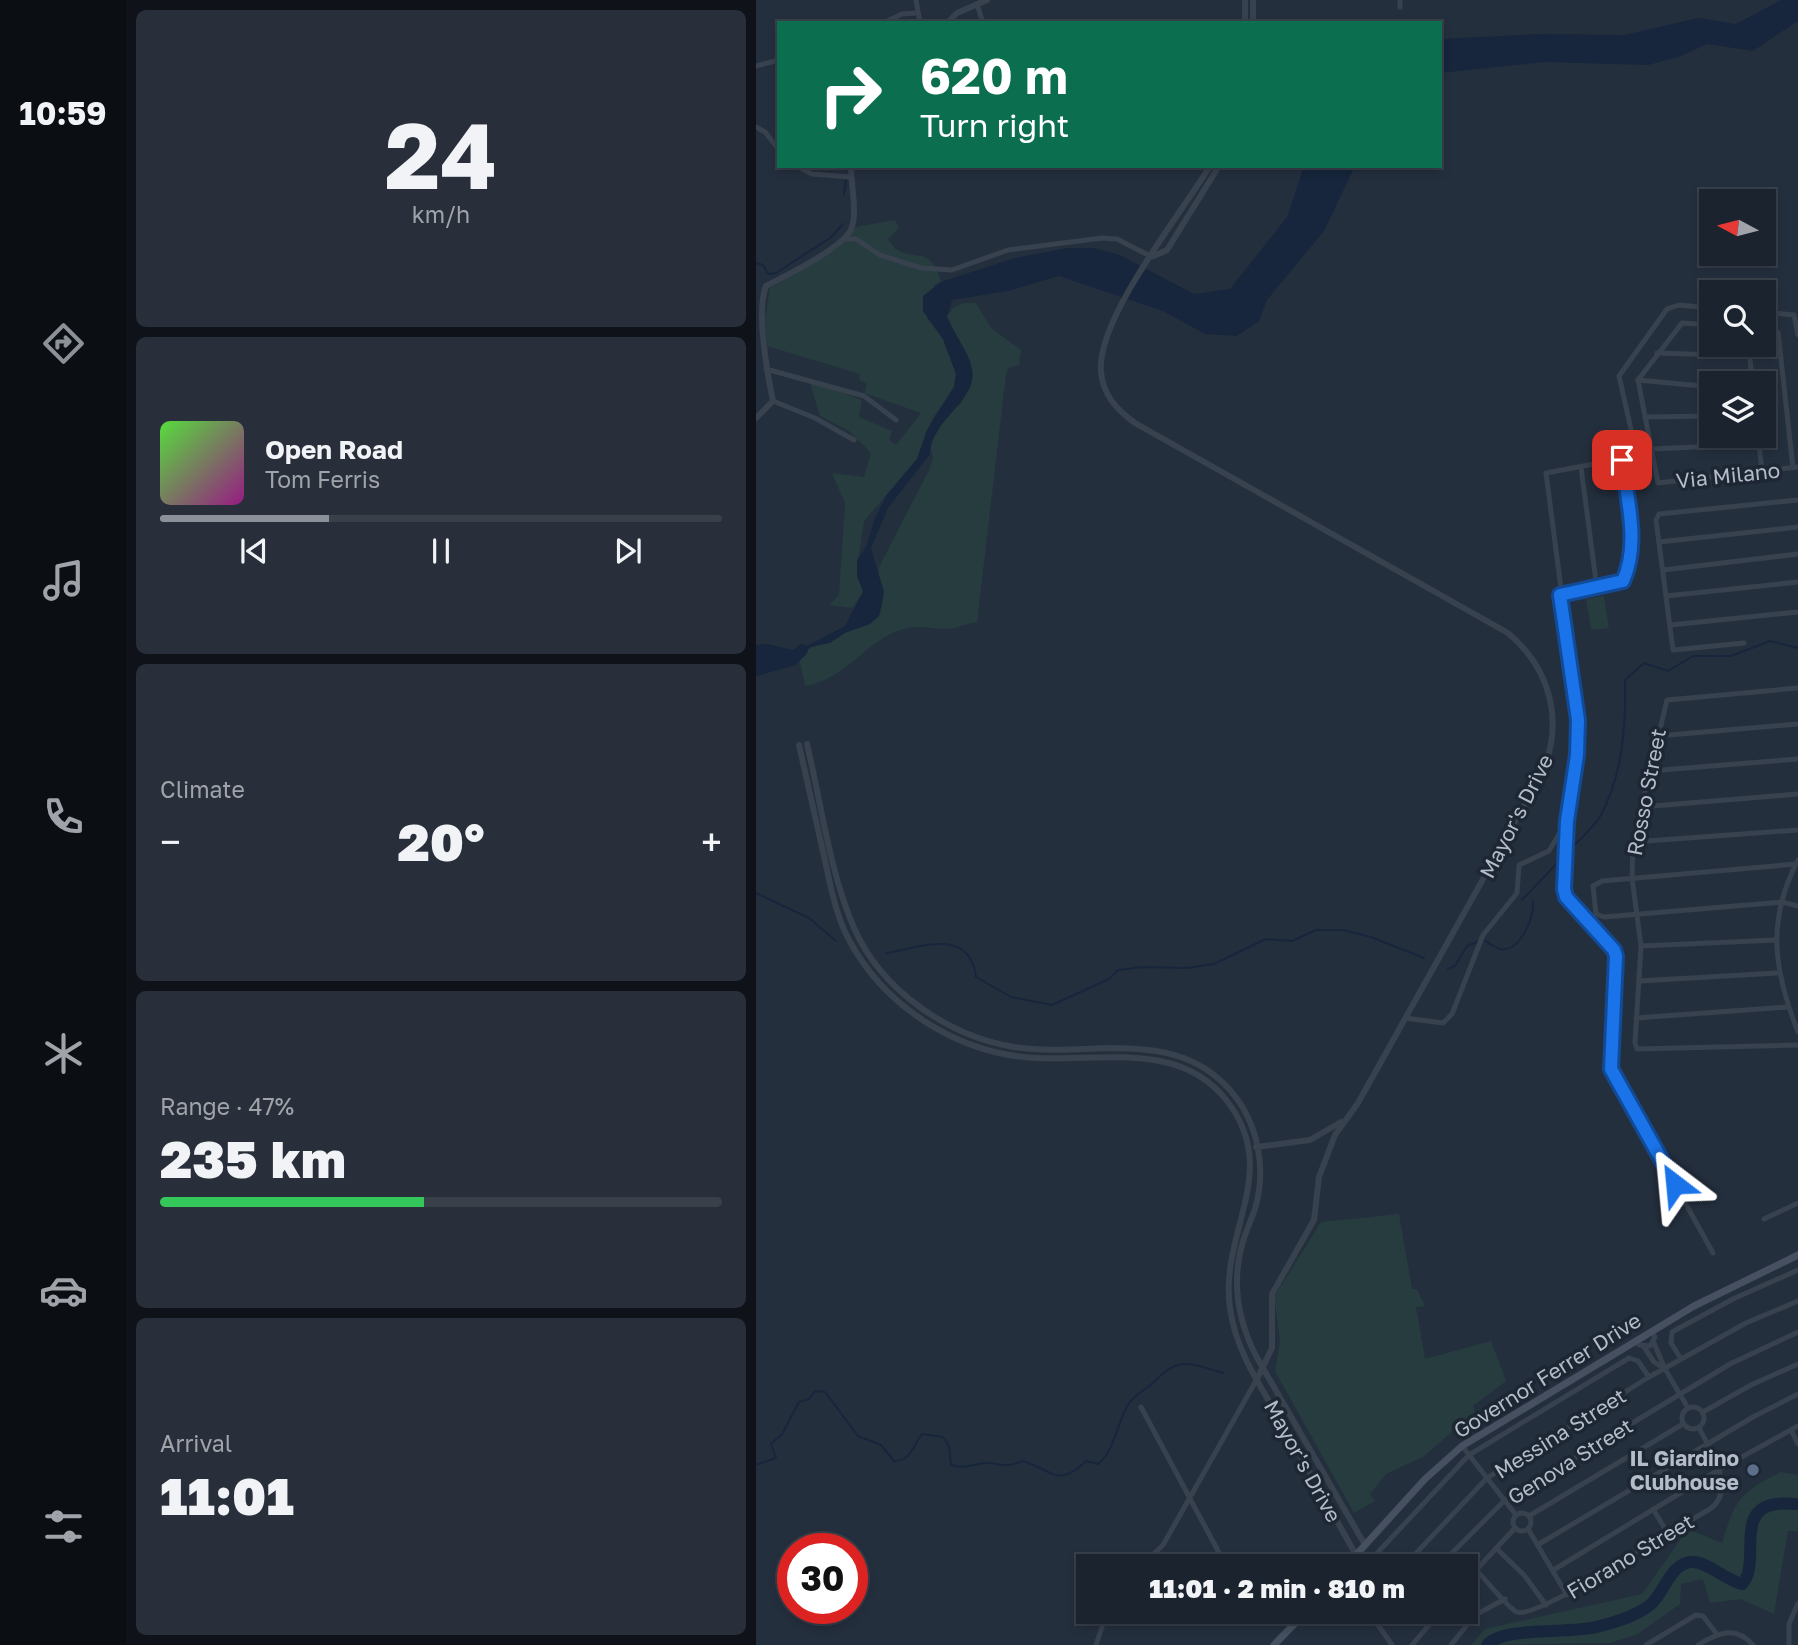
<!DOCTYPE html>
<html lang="en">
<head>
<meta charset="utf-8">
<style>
	:root { --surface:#1b232e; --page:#282f3a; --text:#f1f3f6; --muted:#a0a4aa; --line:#39404a; --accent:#8c9099 }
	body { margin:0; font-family:"Golos Text",sans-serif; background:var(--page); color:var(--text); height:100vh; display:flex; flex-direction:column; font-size:26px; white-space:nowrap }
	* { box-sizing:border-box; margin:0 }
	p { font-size:23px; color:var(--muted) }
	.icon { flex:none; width:38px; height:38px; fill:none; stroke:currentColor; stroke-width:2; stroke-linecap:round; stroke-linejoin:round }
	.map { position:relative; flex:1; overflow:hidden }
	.panel { display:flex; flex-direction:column; gap:10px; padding:10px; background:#0f1319; width:630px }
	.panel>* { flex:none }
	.top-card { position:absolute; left:21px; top:21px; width:665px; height:147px; border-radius:0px; box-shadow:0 4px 10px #0003,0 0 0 2px var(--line); background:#0b6e4f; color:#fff; overflow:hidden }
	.needle { width:46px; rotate:277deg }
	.buttons { position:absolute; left:943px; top:189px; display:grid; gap:14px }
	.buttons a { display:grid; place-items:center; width:77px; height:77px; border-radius:0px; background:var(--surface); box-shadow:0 4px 10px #0003,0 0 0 2px var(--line); font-size:35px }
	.speed { position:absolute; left:21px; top:1533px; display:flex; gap:14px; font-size:35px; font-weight:700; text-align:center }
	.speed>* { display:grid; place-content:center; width:91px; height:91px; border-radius:50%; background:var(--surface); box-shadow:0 4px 10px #0003,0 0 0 2px var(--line); line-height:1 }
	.speed .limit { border:10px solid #d22; background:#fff; color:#111 }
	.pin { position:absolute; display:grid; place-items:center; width:60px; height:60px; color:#fff; margin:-30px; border-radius:14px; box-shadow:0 4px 10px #0006 }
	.me { position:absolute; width:77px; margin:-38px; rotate:331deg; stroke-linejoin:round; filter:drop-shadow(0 0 5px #0008) }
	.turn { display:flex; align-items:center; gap:24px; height:147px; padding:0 28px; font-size:32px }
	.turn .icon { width:91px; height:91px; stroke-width:2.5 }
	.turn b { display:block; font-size:49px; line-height:60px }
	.big { font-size:52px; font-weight:800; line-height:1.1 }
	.panel .widget { flex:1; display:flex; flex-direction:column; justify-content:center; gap:10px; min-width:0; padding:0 24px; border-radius:10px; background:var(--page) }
	.panel .dial { align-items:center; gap:0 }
	.dial b { font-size:91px; line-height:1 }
	.song { display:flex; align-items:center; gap:21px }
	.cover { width:84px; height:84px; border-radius:10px; background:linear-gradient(135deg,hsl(110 70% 55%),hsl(310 70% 35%)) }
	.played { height:7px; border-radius:4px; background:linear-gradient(90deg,var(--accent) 30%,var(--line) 30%) }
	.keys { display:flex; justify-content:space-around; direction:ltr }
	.heat { display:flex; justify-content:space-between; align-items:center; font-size:38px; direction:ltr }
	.charge { height:10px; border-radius:5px; background:linear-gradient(90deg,#34c759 47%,var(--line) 0) }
	.trip { position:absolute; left:320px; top:1554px; width:402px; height:70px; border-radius:0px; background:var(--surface); box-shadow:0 4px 10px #0003,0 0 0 2px var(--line); font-weight:800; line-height:70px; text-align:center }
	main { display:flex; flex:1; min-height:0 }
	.dock { display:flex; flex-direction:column; width:126px; justify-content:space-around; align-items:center; background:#0b0e12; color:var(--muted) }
	.dock .icon { width:49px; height:49px }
	.dock .active { color:var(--accent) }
	.dock b { font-size:32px; color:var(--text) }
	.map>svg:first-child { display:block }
	.green { fill:#263c3f }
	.water { fill:#17263c }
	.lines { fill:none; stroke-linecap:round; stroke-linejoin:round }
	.stream { stroke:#17263c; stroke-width:2 }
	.river { stroke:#17263c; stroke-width:12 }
	.minor { stroke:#38414e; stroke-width:5 }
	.tertiary { stroke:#38414e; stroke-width:6 }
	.secondary { stroke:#465061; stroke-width:7 }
	.route-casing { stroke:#114b97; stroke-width:18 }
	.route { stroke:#1a73e8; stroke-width:12 }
	.service-dot { fill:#5c6f8a; stroke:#1d2633; stroke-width:2.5 }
	.labels { text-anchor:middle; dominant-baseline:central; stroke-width:7; stroke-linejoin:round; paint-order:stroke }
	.street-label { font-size:21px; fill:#b4bcc9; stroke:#1d2633 }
	.poi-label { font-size:21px; font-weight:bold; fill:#b4bcc9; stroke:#1d2633; text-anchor:end }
</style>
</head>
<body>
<main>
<nav class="dock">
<b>10:59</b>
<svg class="icon active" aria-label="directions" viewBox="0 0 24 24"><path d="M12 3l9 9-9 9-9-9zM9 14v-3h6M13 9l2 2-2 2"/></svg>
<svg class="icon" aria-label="music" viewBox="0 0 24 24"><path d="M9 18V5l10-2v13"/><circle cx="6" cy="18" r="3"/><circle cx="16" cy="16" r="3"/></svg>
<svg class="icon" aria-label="phone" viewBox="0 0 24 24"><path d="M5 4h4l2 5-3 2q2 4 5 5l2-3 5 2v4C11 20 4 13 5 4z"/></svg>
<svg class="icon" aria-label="climate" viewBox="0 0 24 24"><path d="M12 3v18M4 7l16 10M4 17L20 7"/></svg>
<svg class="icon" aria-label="car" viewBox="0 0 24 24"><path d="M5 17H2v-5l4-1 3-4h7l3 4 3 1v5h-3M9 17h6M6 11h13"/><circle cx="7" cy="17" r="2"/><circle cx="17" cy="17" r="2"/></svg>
<svg class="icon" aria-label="filters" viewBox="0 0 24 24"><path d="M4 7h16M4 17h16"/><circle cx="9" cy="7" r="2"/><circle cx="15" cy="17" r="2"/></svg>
</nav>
<section class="panel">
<div class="widget dial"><b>24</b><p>km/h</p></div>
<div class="widget">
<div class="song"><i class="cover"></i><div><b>Open Road</b><p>Tom Ferris</p></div></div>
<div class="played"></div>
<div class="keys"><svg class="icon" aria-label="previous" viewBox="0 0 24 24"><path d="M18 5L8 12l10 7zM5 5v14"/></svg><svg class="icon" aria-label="pause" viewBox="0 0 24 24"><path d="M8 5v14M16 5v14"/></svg><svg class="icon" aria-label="next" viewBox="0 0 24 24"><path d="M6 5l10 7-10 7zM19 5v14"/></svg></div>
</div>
<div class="widget"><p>Climate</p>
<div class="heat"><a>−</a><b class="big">20°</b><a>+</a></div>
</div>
<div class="widget"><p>Range · 47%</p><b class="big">235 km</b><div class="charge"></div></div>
<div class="widget"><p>Arrival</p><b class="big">11:01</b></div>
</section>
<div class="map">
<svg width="1042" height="1645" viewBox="0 0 1042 1645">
	<rect width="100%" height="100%" fill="#242f3e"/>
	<!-- green -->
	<g class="green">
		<path d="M139 220 143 228 132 239C150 270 173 237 185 282L178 285 171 318 187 339 200 374 198 387 176 419 161 459 108 521 101 568 107 592 96 608 73 605 83 595 89 503 76 473 108 477 115 453 93 431 64 416 53 380 106 400 103 417 136 431 133 440 140 445 165 413 108 393 111 384 103 380 104 374 11 346 9 319 14 288C44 270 79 257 100 227Z"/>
		<path d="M208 303H220L235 328 265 350 263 365 252 368 250 374 221 623C210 622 201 629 190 629 177 629 164 625 151 628 110 638 92 679 49 686L43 657C64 637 98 632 123 616 133 591 119 586 123 567L174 468 177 459 174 445 191 414 205 404 215 364 191 316 198 307Z"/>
		<polygon points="848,596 853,628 835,630 830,599"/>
		<polygon points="643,1214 656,1289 661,1289 669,1306 660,1307 669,1359 735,1341 750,1381 717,1406 719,1412 667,1457 630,1474 614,1494 619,1501 598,1513 519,1371 524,1341 518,1297 565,1222"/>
		<path d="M1025 1472 1042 1475V1531H1032L1018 1614 984 1599 954 1603 947 1579 925 1584 924 1604 882 1634 854 1643 715 1645 729 1629 886 1594 932 1529 966 1543C979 1500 984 1492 1025 1472Z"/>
	</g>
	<!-- water -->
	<g class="water">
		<polygon points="1025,0 1042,0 1042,21 997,51 951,44 925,56 892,65 789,62 684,73 684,39 783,34 868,35 942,18 980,24"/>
		<path d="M548 166H599L568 231 511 300 503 321 481 336 449 334 407 311 303 276 252 291 196 300 191 317C197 333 211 349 215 365 226 400 175 417 174 454L132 508 115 548 128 592 123 616 114 624 89 633 74 643 54 647 43 657 0 672V645L12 644 41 651 89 626 107 592 101 576V560L110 547 118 521 130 496 161 459 171 430 198 387 200 374 187 339 167 311V296L185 282 259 258 312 248H338L364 255 438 294 474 289 531 217Z"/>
	</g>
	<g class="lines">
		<!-- stream -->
		<g class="stream">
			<polyline points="88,195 90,180"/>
			<polyline points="0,263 7,265 12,274 20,273 74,238 87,224"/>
			<path d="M812 852C822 840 838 828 845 815 867 773 870 725 869 680L888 663 912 671 937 656H975L1014 641 1042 648"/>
			<polyline points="0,893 53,918 80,941"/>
			<polyline points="766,900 808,856"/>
			<path d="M729 941C733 943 740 948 744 949 764 953 779 916 777 901"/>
			<path d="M130 953C164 948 213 926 220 977L255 997 296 1005 353 979 362 970 387 967 431 968 458 964 510 939 536 941 560 930H587L615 937 668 958"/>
			<polyline points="692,969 699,966 711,946 723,941"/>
			<path d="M0 1465 20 1458 15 1444 26 1434 43 1402 53 1399 59 1391 69 1392 102 1436 125 1445 138 1461C155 1461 157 1446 166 1434L187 1437 193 1446 195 1465C209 1469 215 1465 228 1463 246 1462 244 1470 267 1461 298 1471 302 1488 330 1461L342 1464C360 1450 361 1419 374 1402 381 1393 391 1389 399 1381 423 1355 436 1364 467 1373"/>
		</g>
		<!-- river -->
		<g class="river">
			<polyline points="0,670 36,660 46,650"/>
			<path d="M731 1645C747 1626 815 1634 840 1627 857 1623 880 1616 894 1605 909 1593 914 1561 938 1562 953 1563 968 1579 986 1584 1006 1563 977 1510 1020 1504 1027 1503 1035 1504 1042 1504"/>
		</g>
		<!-- minor -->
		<g class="minor">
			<polyline points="160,0 164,23"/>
			<polyline points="644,0 644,7"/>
			<polyline points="221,4 227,23"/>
			<polyline points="127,23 146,14 162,13"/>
			<polyline points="0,66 23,60"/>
			<polyline points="0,127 9,132 23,150"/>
			<polyline points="40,166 56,174 95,177"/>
			<polyline points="87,239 100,239 124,255 165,268 196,270 252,250 346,238 361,239 396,257"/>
			<path d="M956 308 923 305 911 309 863 376 881 456 790 473 822 720C820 777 810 832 808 889L810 897 854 944 860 956 855 1069 957 1253"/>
			<polyline points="1008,312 1038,315 1042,335"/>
			<polyline points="956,325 926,323 882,380 902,483 1042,467"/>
			<polyline points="1008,330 1022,332 1037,468"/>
			<polyline points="992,345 997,383"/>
			<polyline points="901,353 994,356"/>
			<polyline points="10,369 108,396 140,420"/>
			<polyline points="882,380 956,387"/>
			<polyline points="17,401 59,418 98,440"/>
			<polyline points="889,417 956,416"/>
			<polyline points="1002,436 1006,471"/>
			<polyline points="896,449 1003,444"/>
			<polyline points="825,467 841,589"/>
			<polyline points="903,542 1042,527"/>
			<polyline points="907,570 1042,554"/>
			<path d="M804 595 867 581C884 544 871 499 866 460"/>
			<polyline points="910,596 1042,582"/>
			<polyline points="914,625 1042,612"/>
			<polyline points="988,643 917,650 900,520 903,514 1042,500"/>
			<polyline points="1042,688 911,700 877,842 876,878 885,946 879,1043 881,1049 1042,1045"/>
			<polyline points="901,736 1042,724"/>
			<polyline points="893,771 1042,759"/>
			<polyline points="885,807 1042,794"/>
			<polyline points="877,842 1042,830"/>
			<path d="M1042 860C1010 921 1018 971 1042 1032"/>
			<polyline points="1040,864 846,881 837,886 840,914 848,917 1026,902 1042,906"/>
			<polyline points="885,946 1020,940"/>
			<polyline points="883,981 1021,973"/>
			<polyline points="649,1018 687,1023 696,1014 727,935 761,893 763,865 793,851 809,824"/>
			<polyline points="880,1018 1032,1007"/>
			<polyline points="1008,1219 1042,1203"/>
			<polyline points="880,1340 883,1345 894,1346 899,1337 896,1331"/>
			<polyline points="898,1343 909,1369 932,1408"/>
			<polyline points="888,1347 898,1362 909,1369"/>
			<polyline points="925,1359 915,1343 916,1332 977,1299 1042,1270"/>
			<circle cx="937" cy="1418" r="11"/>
			<polyline points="385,1407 468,1562"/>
			<polyline points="947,1412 995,1385 1042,1364"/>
			<polyline points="1035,1430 1042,1444"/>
			<polyline points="706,1446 760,1515"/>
			<polyline points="897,1509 911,1532"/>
			<circle cx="766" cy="1522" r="9"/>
			<polyline points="773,1516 927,1424"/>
			<polyline points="772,1529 811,1595"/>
			<polyline points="783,1544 997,1417 1042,1394"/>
			<polyline points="740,1548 768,1575 790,1605"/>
			<polyline points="385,1566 407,1545 501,1379"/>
			<polyline points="609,1566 713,1455 873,1358 882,1361 893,1377"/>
			<polyline points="648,1566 731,1478 893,1377 990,1323 1042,1301"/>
			<polyline points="683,1566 749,1500 974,1364 1042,1332"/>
			<polyline points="799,1569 964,1469 1042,1426"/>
			<path d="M720 1570C729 1578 752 1609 761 1612 781 1620 926 1524 954 1509 981 1490 954 1449 943 1428"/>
			<polyline points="710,1581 759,1528"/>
			<polyline points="613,1612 636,1645"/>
			<polyline points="623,1626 638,1612"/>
			<polyline points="340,1645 351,1612"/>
			<polyline points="656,1645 684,1612"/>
			<polyline points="695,1645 719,1615 749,1599"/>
			<polyline points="890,1645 940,1615 947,1616 960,1633"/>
			<path d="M942 1645C961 1633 979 1625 997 1645"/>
			<polyline points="1033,1645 1033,1624 1042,1603"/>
		</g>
		<!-- tertiary -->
		<g class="tertiary">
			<polyline points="489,0 489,23"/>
			<polyline points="497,0 497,23"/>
			<polyline points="191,23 201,13 231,0"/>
			<path d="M454 166C425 214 340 319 345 372 347 395 361 410 379 423L752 633C796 670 809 725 784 777L602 1103 579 1135 563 1177 558 1220 516 1294V1348L501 1379"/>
			<polyline points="398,256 411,250 463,166"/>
			<path d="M0 418 17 401C11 372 0 310 10 286 29 276 90 247 96 227 101 209 95 185 95 166"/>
			<path d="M51 744C65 803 74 873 98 928 126 991 192 1036 258 1047 289 1052 322 1049 353 1048 400 1048 441 1053 474 1090 502 1122 511 1168 499 1209 493 1226 485 1241 483 1259 477 1293 485 1326 500 1356L609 1545"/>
			<path d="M43 745C51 782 60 819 68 856 74 883 79 913 92 938 128 1007 202 1054 280 1058 346 1061 425 1041 471 1101 526 1172 463 1232 474 1308 479 1349 504 1386 525 1421 550 1466 575 1510 600 1555"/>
			<polyline points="500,1147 554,1140 585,1122"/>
		</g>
		<!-- secondary -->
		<g class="secondary">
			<polyline points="590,1566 669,1479 706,1446 938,1306 1042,1255"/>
			<polyline points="518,1645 550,1612"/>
		</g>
	</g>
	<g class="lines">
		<defs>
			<path id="route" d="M866 460C871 499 884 544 867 581L804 595 822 720 821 755 811 821 808 889 810 897 858 950 860 956 855 1069 919 1184"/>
		</defs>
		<!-- route casing -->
		<use href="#route" class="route-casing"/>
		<!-- route -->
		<use href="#route" class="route"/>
	</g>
	<!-- markers -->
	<circle class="service-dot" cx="997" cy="1470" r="7"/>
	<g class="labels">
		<!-- street labels -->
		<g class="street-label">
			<text transform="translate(972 475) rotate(-6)">Via Milano</text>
			<text transform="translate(890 792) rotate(-79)">Rosso Street</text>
			<text transform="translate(760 816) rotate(-63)">Mayor's Drive</text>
			<text transform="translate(791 1375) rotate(-32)">Governor Ferrer Drive</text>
			<text transform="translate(804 1433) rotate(-32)">Messina Street</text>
			<text transform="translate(547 1461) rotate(61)">Mayor's Drive</text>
			<text transform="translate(814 1461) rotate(-32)">Genova Street</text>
			<text transform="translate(874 1556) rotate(-31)">Fiorano Street</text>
		</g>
		<!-- poi labels -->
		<g class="poi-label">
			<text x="983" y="1458">IL Giardino<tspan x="983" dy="24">Clubhouse</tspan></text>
		</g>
	</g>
</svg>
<div class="buttons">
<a><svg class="needle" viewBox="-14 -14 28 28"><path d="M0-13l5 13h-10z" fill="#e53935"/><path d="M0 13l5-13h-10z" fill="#a0a4aa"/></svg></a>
<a><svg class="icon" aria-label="search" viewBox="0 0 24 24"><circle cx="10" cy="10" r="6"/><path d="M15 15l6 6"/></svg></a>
<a><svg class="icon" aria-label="layers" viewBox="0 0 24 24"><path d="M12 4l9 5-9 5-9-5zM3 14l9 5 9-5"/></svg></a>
</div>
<div class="speed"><div class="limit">30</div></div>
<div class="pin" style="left:866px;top:460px;background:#d93025"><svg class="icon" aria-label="arrive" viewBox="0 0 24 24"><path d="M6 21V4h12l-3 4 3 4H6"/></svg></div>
<svg class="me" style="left:919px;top:1184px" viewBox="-20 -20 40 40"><path d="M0-17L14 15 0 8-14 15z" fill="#1a73e8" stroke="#fff" stroke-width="4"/></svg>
<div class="trip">11:01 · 2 min · 810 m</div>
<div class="top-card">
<div class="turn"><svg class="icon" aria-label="right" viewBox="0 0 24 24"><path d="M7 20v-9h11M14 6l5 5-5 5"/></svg><div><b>620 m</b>Turn right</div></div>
</div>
</div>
</main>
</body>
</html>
